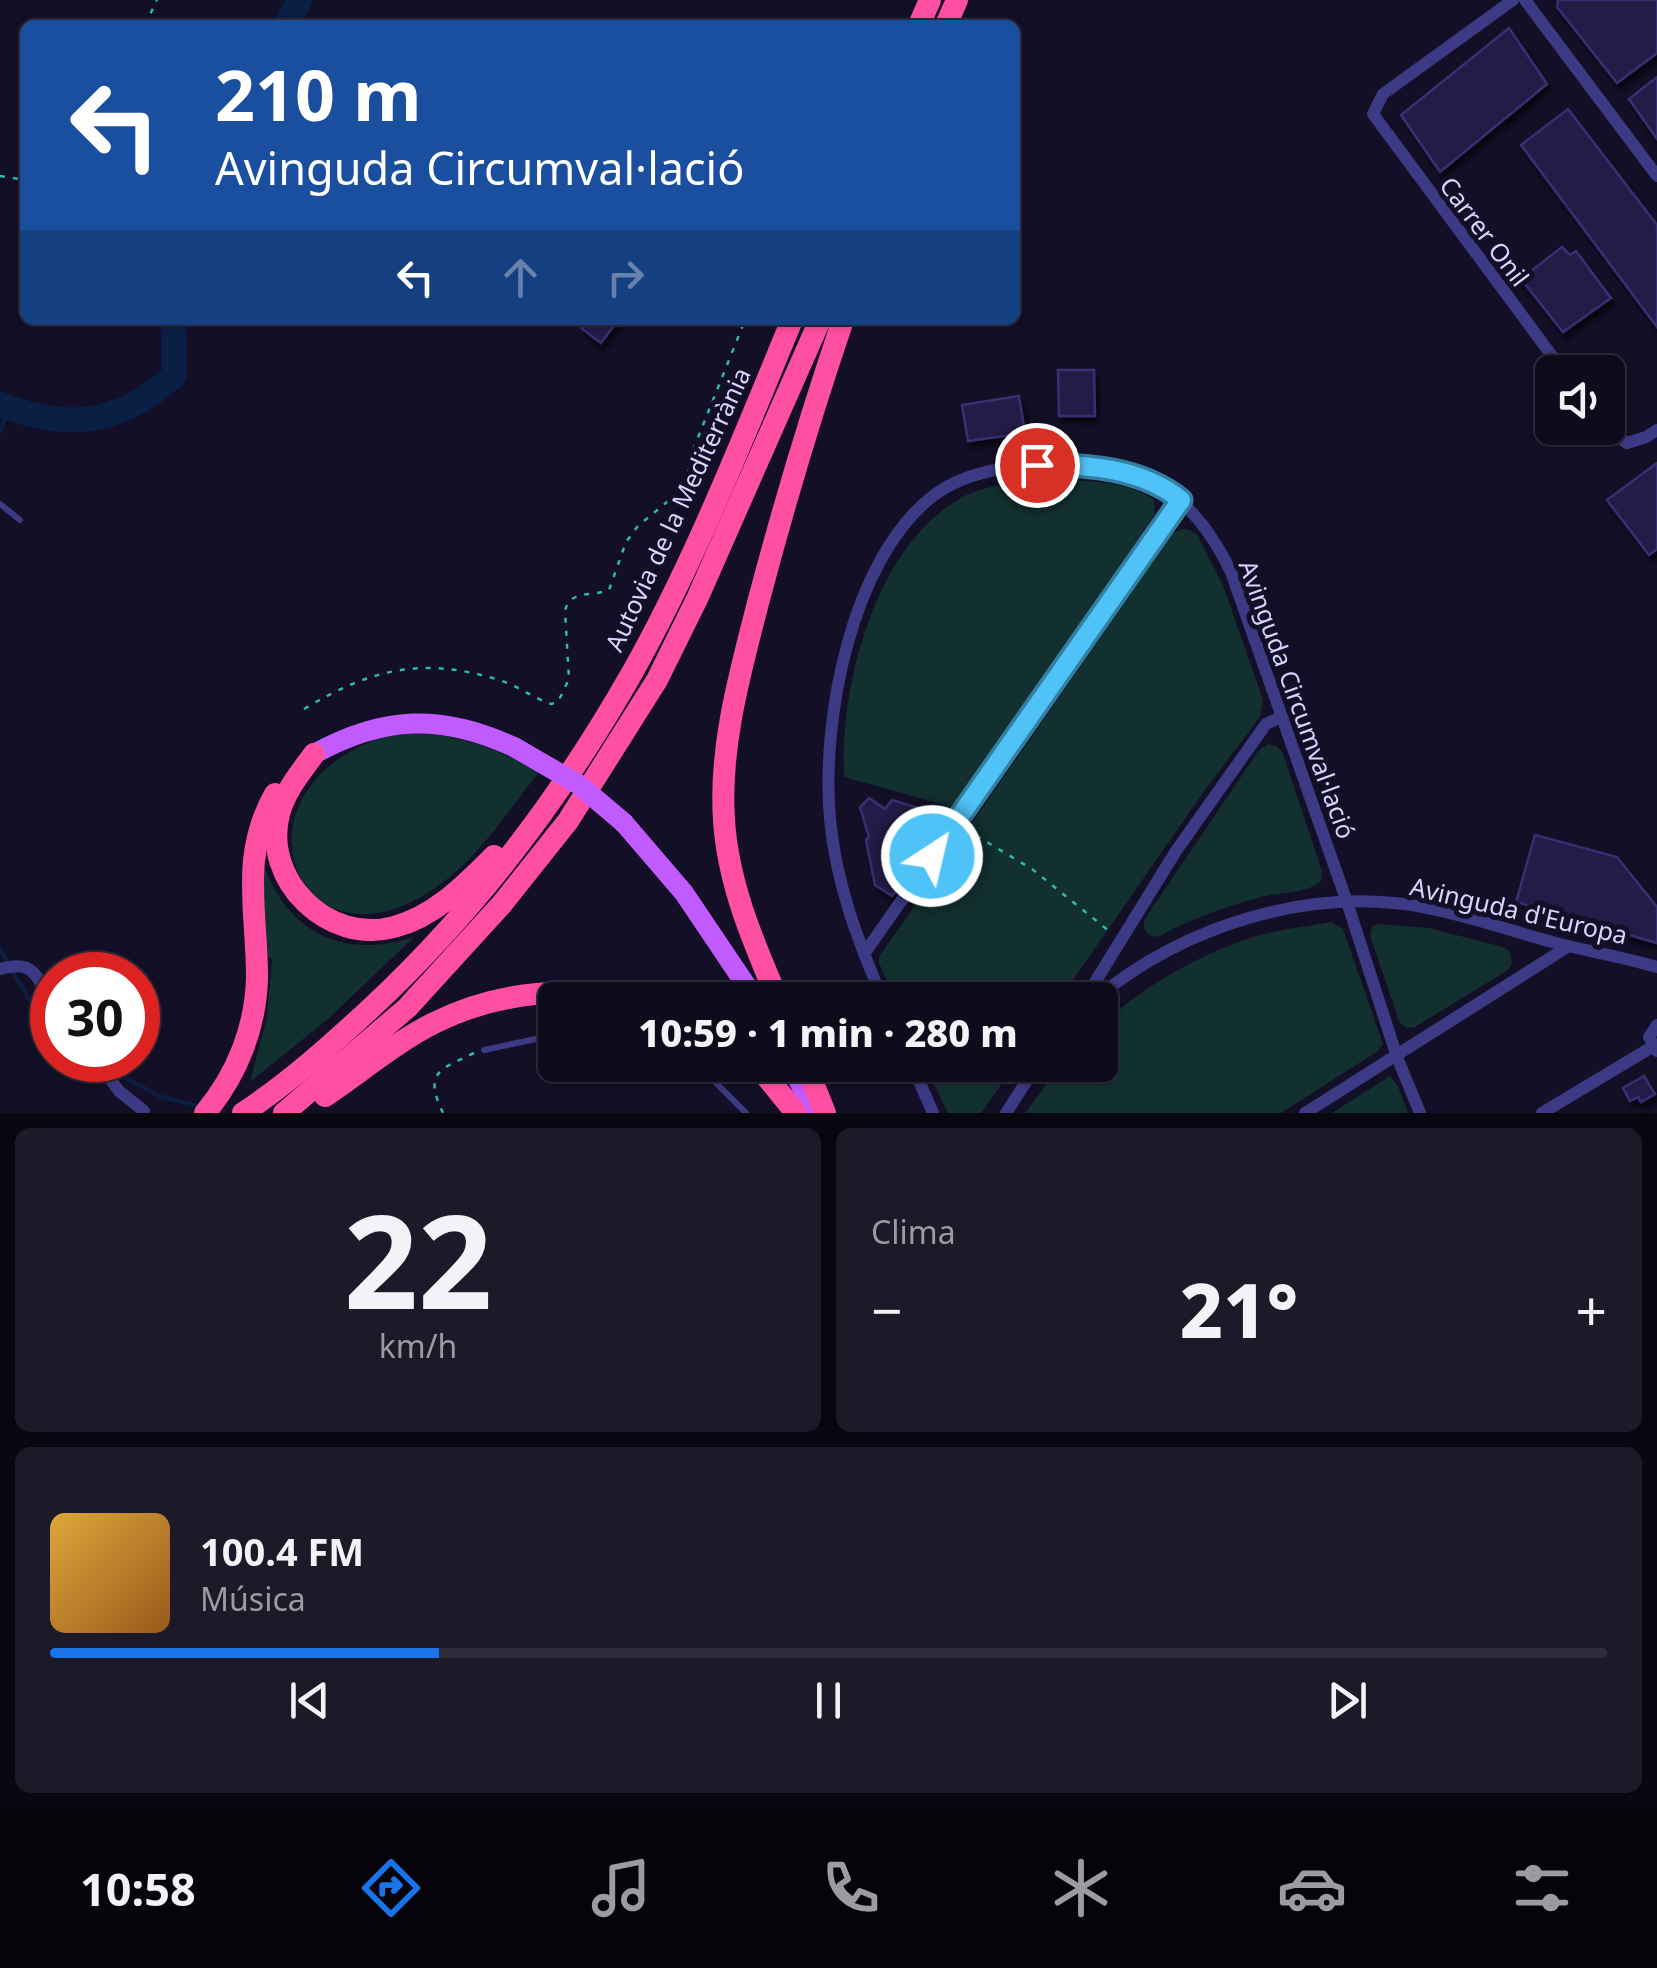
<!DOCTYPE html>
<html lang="es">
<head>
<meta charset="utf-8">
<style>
	:root { --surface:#0e0b1c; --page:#1c1929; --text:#f1f3f6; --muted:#9b9ba3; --line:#2e2b3b; --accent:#1a73e8 }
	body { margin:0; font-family:"Noto Sans",sans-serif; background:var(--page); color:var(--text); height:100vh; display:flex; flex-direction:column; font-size:38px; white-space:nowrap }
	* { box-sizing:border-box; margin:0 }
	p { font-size:32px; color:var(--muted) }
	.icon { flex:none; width:55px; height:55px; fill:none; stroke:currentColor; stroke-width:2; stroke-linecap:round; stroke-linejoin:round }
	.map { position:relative; height:1113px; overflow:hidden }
	.details { display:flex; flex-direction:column; gap:15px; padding:15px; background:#08060f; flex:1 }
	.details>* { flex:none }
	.top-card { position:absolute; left:20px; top:20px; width:1000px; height:305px; border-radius:15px; box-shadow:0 2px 8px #0004,0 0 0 2px var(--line); background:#1a4fa0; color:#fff; overflow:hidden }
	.tools { position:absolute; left:1535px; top:355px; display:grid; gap:20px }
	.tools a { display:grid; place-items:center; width:90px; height:90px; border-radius:15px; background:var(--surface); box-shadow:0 2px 8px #0004,0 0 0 2px var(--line); font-size:50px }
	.speed { position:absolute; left:30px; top:952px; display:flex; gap:20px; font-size:50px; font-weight:700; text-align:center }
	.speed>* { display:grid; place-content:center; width:130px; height:130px; border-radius:50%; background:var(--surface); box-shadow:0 2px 8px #0004,0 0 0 2px var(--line); line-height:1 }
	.speed .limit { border:15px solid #d22; background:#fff; color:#111 }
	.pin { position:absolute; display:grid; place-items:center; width:85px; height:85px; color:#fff; margin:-42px; border:5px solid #fff; border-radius:50%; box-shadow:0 2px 10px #0007 }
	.me { position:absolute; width:110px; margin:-55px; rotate:35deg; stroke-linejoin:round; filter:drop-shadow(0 0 8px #0008) }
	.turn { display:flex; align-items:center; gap:35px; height:210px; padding:0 30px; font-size:45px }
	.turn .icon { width:130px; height:130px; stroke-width:2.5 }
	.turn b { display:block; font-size:70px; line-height:85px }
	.lanes { display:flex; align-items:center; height:95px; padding:0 30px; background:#0003; justify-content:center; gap:50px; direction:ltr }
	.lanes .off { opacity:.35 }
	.big { font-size:75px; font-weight:800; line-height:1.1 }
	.details .card { flex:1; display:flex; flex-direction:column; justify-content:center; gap:15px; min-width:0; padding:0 35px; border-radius:15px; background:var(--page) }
	.details .dial { align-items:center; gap:0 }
	.dial b { font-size:130px; line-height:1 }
	.song { display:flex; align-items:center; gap:30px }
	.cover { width:120px; height:120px; border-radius:15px; background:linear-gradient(135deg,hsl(40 70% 55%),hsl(30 70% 35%)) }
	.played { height:10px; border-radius:5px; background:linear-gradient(90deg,var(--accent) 25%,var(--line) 25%) }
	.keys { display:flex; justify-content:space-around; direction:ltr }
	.heat { display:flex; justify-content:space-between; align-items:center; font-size:55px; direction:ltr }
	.details .tiles { flex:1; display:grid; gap:15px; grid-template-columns:1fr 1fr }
	.card:last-child { grid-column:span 2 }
	.trip { position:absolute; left:538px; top:982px; width:580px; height:100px; border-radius:15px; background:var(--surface); box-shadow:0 2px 8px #0004,0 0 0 2px var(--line); font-weight:800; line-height:100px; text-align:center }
	.menu { display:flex; height:160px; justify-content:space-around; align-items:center; background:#06040b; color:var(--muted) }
	.menu .icon { width:70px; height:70px }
	.menu .current { color:var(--accent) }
	.menu b { font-size:45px; color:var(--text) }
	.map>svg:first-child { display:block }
	.green { fill:#12302f }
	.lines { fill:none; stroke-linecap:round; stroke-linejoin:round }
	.stream { stroke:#0a1f44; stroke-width:4 }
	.river { stroke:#0a1f44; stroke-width:25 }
	.building { fill:#241b47; stroke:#3b2d73; stroke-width:2.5; filter:url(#shadow) }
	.path { stroke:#2fb8b0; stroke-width:2.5; stroke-dasharray:5 8; stroke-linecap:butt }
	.service { stroke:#3d3a85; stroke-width:6 }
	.minor { stroke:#3d3a85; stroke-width:12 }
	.primary { stroke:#c25bff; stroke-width:20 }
	.motorway { stroke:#ff4fa3; stroke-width:22 }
	.primary-bridge { stroke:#c25bff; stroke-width:20 }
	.route-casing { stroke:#337fa1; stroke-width:25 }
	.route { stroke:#4fc3f7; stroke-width:18 }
	.labels { text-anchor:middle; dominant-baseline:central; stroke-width:10; stroke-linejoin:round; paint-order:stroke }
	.street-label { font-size:25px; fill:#d9d4ff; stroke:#130f26 }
</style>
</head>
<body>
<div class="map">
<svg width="1657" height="1113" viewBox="0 0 1657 1113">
	<defs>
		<filter id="shadow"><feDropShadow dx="3.5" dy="6" stdDeviation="2.5" flood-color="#0009"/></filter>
	</defs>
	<rect width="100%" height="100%" fill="#130f26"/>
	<!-- green -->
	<g class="green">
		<path d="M1051 479C1083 481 1128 480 1154 500L1155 514 955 808 844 777C840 684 875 547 961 498 986 483 1023 483 1051 479Z"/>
		<polygon points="1181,529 1190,530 1197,535 1223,585 1263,700 1260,717 1202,794 1059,1000 896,1000 879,963 879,957 1173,533"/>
		<path d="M402 732C456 734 491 745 539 772 508 811 479 857 438 886 293 990 214 776 402 732Z"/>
		<path d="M1268 744 1276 746 1282 751 1322 871 1321 881C1307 894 1279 892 1261 897 1225 907 1190 919 1158 937L1149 935 1144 928V920L1259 750Z"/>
		<path d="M263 863C287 933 344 960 414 937L328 1019 250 1082 267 1017 272 959 263 954Z"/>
		<path d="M1331 922 1343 929 1383 1044 1378 1051 1281 1113H1025L1061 1065H1100V1025C1144 987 1192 958 1247 939 1273 930 1304 927 1331 922Z"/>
		<polygon points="1377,924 1429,928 1503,947 1510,952 1512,963 1508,970 1415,1027 1407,1028 1400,1023 1370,936 1372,927"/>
		<polygon points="925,1065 1015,1065 981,1113 948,1113"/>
		<polygon points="1390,1076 1398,1086 1408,1113 1332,1113"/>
	</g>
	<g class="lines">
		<!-- stream -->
		<g class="stream">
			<polyline points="0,432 9,408"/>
			<polyline points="0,949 7,962"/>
			<polyline points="12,970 52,1039"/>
			<polyline points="109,1069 159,1096 201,1107"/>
		</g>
		<!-- river -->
		<g class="river">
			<polyline points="286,25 300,0"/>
			<path d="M0 404C68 431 118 425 174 376V320"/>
		</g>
	</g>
	<!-- building -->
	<g class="building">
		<polygon points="1558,0 1657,0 1657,53 1617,83 1557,7"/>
		<polygon points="1509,28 1547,84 1440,172 1401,115"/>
		<polygon points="1657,77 1657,139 1629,99"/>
		<polygon points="1568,109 1657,225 1657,327 1521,145"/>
		<polygon points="1562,247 1570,255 1576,251 1611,298 1563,332 1521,279"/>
		<polygon points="587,320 618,320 601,343 581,328"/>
		<polygon points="1058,370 1094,370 1095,416 1059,416"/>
		<polygon points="1019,396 1025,433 968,441 962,405"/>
		<polygon points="1657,463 1657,549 1649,555 1607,500"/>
		<polygon points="869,798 885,809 892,800 948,817 892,896 875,885 866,840 869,837 860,807"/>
		<polygon points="1535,835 1617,857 1657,907 1657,943 1516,902"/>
		<polygon points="1644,1076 1655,1094 1641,1102 1638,1097 1630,1101 1623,1088"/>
	</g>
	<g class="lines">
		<!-- path -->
		<g class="path">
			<polyline points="145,25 157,0"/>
			<polyline points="0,176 25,180"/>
			<path d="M304 709C372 668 425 656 502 681 519 687 534 698 551 704L558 702 569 679 565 611C570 589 592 597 609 590L626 542 638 526 679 492 686 482 693 450 745 320"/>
			<polyline points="965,829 1032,869 1109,931"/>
			<path d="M443 1113C424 1073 438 1070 474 1053"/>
		</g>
		<!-- service -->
		<g class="service">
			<polyline points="0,504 20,520"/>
			<polyline points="484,1050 555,1035"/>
			<polyline points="691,1065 714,1081 746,1113"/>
		</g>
		<!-- minor -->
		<g class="minor">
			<polyline points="1513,0 1383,94 1373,114 1564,372"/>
			<polyline points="1525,0 1657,176"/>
			<polyline points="1606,428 1627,443 1646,437 1657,430"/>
			<polyline points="864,954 1181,501"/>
			<path d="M0 969C34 960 33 973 52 999"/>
			<path d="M883 1000C858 941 836 884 830 819 821 721 851 559 933 496 970 467 1034 462 1079 465 1158 471 1197 502 1231 572L1347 902 1397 1057 1420 1113"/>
			<polyline points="1084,1000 1176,851 1266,724 1281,717"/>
			<path d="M1094 1000C1184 925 1312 885 1428 908 1476 917 1521 935 1568 946 1598 953 1627 958 1657 967"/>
			<polyline points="1657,1051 1649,1037 1657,1025"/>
			<polyline points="96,1060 119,1091 144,1111"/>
			<polyline points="912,1065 933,1113"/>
			<polyline points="1006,1113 1037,1065"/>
			<polyline points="1305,1113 1569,946"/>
			<polyline points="1542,1113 1652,1047"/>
		</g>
		<!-- primary -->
		<g class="primary">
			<path d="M314 754C383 716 441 713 514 747"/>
			<polyline points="624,823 684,893 756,1000"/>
			<polyline points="791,1065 811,1106"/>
		</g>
		<!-- motorway -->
		<g class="motorway">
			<polyline points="919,25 930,0"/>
			<polyline points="946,25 957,0"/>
			<path d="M314 754C300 773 285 791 279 814 262 880 328 945 394 927 435 916 465 885 494 856"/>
			<path d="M778 1000C753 941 728 884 724 820 719 747 740 673 758 603 783 508 811 414 843 320"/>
			<polyline points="757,1065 796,1113"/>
			<polyline points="806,1065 825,1113"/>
			<path d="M325 1096C361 1072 396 1042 434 1023 502 989 572 987 645 1000"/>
			<path d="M205 1113C237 1075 256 1027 257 977 257 910 240 856 275 794"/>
			<path d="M243 1113C290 1082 331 1045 372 1007 476 910 562 796 632 673 695 561 743 438 792 320"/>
			<polyline points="284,1113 407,1008 502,904 568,821 657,680 697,599 820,320"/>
		</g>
		<!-- primary-bridge -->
		<polyline class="primary-bridge" points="514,747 578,784 624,823"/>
	</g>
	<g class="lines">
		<defs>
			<path id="route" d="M932 856 1181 500C1141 468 1087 464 1037 465"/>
		</defs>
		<!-- route casing -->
		<use href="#route" class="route-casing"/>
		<!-- route -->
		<use href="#route" class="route"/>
	</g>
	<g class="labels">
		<!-- street labels -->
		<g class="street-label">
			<text transform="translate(1485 231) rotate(53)">Carrer Onil</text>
			<text transform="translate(677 509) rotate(-65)">Autovia de la Mediterrània</text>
			<text transform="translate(1298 699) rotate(70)">Avinguda Circumval·lació</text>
			<text transform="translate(1519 910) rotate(13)">Avinguda d'Europa</text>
		</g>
	</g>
</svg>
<div class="tools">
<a><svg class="icon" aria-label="sound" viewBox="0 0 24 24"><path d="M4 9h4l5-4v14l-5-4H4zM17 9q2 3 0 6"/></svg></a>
</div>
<div class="speed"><div class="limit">30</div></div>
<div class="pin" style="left:1037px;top:465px;background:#d93025"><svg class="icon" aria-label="arrive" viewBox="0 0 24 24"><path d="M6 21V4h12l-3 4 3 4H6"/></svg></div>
<svg class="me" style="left:932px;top:856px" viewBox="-20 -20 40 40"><circle r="17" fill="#4fc3f7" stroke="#fff" stroke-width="3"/><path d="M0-11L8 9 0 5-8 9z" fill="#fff"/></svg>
<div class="trip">10:59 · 1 min · 280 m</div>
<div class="top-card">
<div class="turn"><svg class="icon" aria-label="left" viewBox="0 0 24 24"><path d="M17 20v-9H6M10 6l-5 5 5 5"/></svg><div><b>210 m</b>Avinguda Circumval·lació</div></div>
<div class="lanes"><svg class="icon" aria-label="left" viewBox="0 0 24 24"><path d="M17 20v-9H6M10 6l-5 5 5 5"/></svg><svg class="icon off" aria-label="ahead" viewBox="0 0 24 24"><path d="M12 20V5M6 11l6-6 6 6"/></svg><svg class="icon off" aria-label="right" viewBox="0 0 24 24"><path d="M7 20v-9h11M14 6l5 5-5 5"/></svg></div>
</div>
</div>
<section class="details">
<div class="tiles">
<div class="card dial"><b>22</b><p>km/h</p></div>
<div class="card"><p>Clima</p>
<div class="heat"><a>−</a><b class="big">21°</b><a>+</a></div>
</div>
<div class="card">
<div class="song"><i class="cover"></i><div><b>100.4 FM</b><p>Música</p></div></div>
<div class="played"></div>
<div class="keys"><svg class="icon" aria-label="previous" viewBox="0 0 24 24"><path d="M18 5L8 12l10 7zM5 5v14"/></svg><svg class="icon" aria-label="pause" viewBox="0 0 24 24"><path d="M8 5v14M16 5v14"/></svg><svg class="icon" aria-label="next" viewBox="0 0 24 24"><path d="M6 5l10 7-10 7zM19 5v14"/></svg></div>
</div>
</div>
</section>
<nav class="menu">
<b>10:58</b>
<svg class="icon current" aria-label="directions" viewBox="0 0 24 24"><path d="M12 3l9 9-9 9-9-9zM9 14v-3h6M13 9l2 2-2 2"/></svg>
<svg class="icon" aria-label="music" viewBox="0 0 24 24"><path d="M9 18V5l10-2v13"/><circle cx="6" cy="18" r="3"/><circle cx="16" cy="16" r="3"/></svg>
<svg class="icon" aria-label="phone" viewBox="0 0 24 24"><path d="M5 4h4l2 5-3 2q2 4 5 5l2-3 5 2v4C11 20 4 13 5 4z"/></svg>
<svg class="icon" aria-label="climate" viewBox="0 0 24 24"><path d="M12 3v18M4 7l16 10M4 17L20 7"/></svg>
<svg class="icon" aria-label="car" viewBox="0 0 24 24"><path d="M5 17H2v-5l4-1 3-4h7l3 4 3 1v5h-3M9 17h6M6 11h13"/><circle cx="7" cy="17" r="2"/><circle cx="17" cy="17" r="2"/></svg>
<svg class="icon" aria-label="filters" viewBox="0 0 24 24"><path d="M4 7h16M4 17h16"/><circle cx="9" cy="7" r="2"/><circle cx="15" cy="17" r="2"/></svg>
</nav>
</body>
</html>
